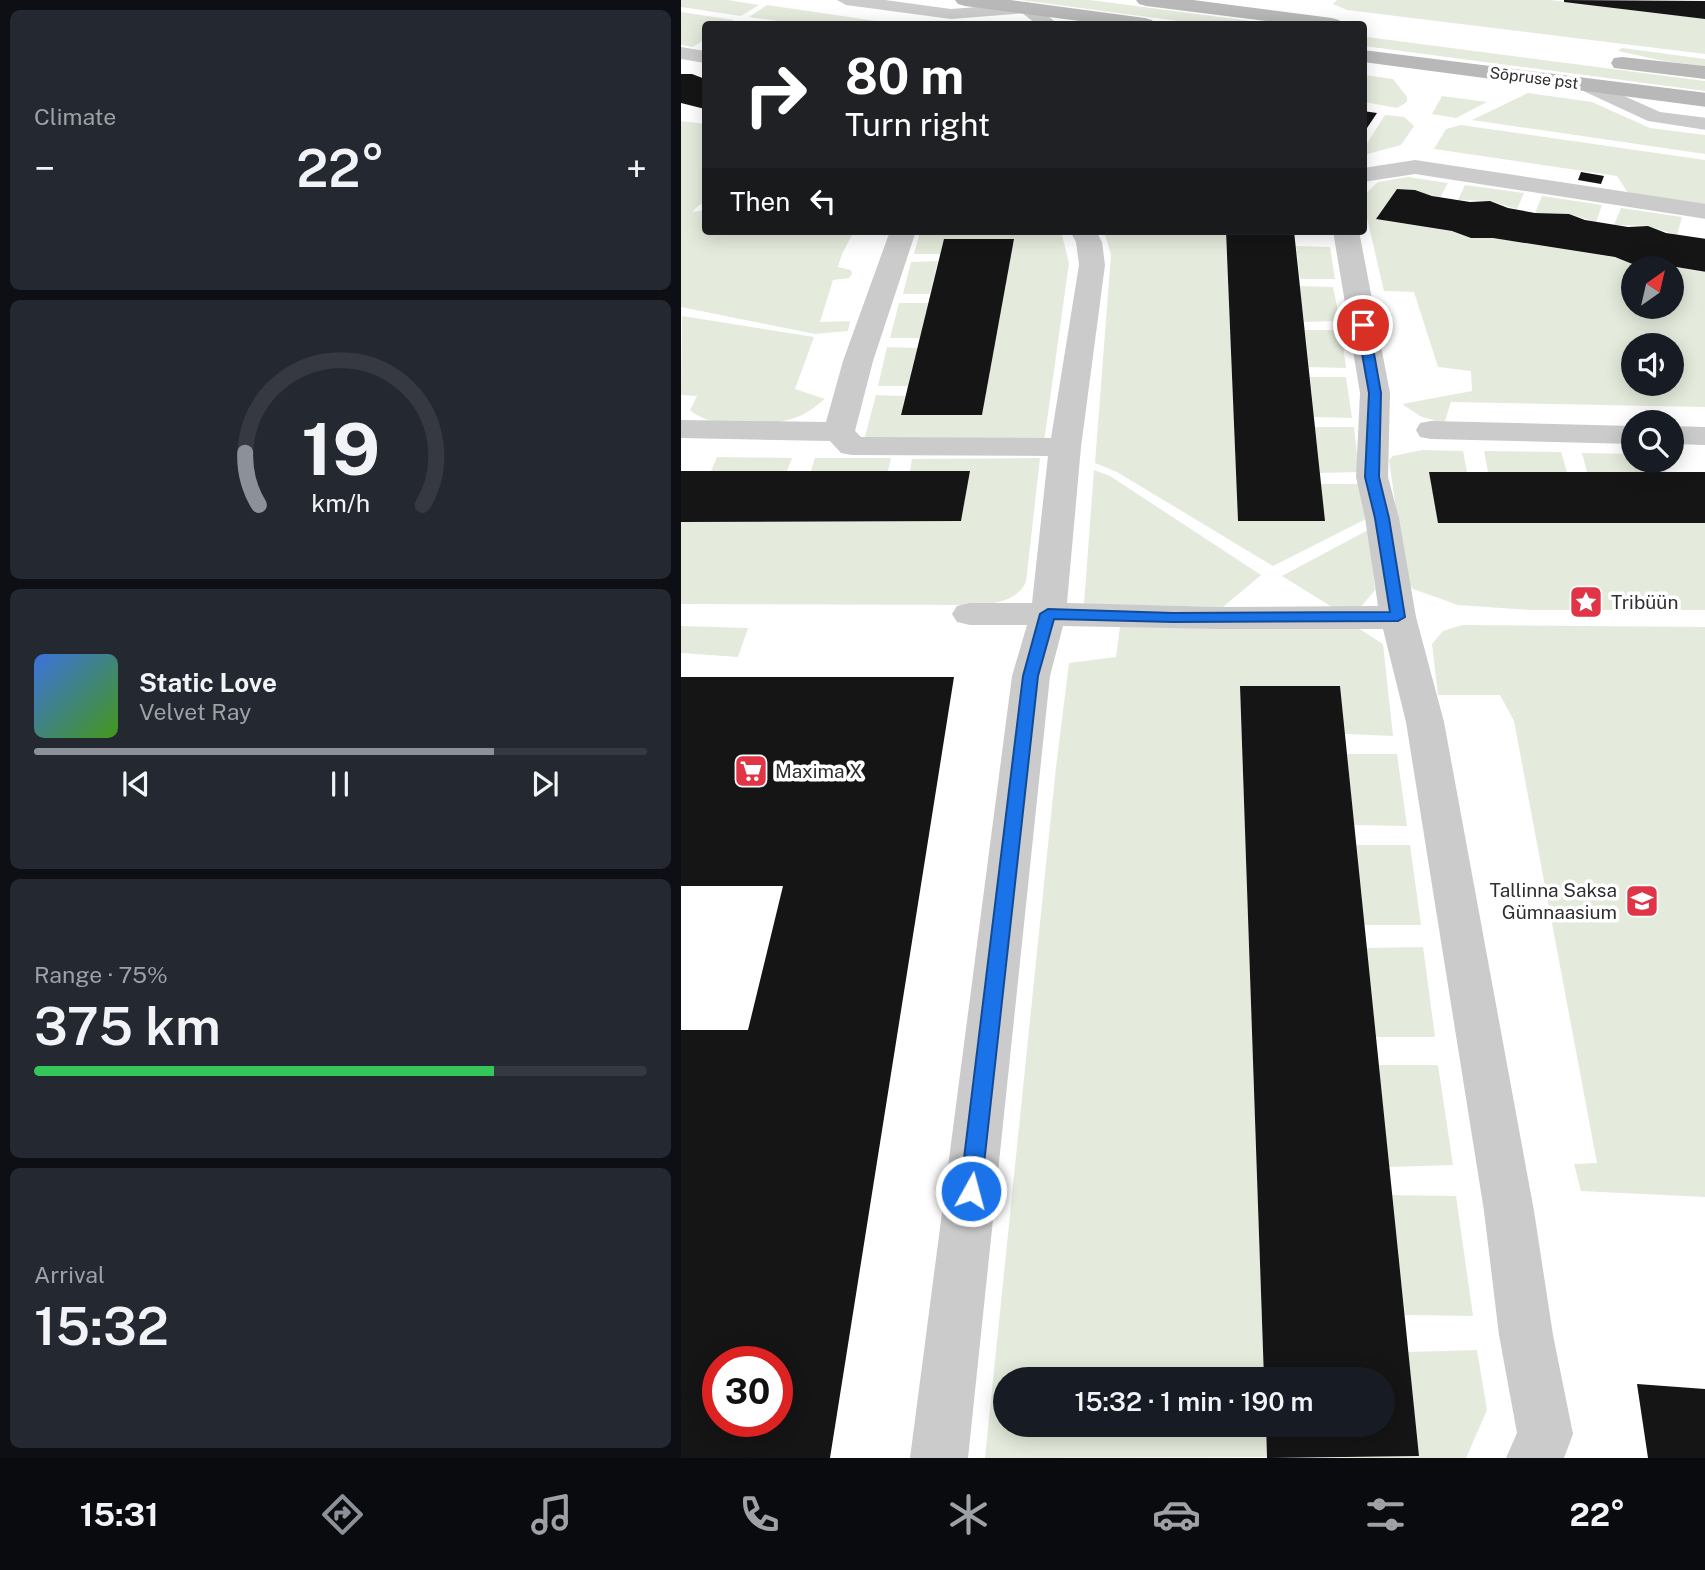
<!DOCTYPE html>
<html lang="en">
<head>
<meta charset="utf-8">
<style>
	:root { --surface:#171b24; --page:#242831; --text:#f1f3f6; --muted:#9ea1a6; --line:#363941; --accent:#8c9099 }
	body { margin:0; font-family:"Public Sans",sans-serif; background:var(--page); color:var(--text); height:100vh; display:flex; flex-direction:column; font-size:26px; white-space:nowrap }
	* { box-sizing:border-box; margin:0 }
	p { font-size:23px; color:var(--muted) }
	.icon { flex:none; width:38px; height:38px; fill:none; stroke:currentColor; stroke-width:2; stroke-linecap:round; stroke-linejoin:round }
	.map { position:relative; flex:1; overflow:hidden }
	.side { display:flex; flex-direction:column; gap:10px; padding:10px; background:#0d0f14; width:681px }
	.side>* { flex:none }
	.top-card { position:absolute; left:21px; top:21px; width:665px; height:214px; border-radius:7px; box-shadow:0 4px 18px #0003; background:#202124; color:#fff; overflow:hidden }
	.needle { width:46px; rotate:34deg }
	.tools { position:absolute; left:940px; top:256px; display:grid; gap:14px }
	.tools a { display:grid; place-items:center; width:63px; height:63px; border-radius:50%; background:var(--surface); box-shadow:0 4px 18px #0003; font-size:35px }
	.speed { position:absolute; left:21px; top:1346px; display:flex; gap:14px; font-size:35px; font-weight:700; text-align:center }
	.speed>* { display:grid; place-content:center; width:91px; height:91px; border-radius:50%; background:var(--surface); box-shadow:0 4px 18px #0003; line-height:1 }
	.speed .limit { border:10px solid #d22; background:#fff; color:#111 }
	.pin { position:absolute; display:grid; place-items:center; width:60px; height:60px; color:#fff; margin:-30px; border:4px solid #fff; border-radius:50%; box-shadow:0 2px 7px #0007 }
	.me { position:absolute; width:77px; margin:-38px; rotate:7deg; stroke-linejoin:round; filter:drop-shadow(0 0 5px #0008) }
	.turn { display:flex; align-items:center; gap:24px; height:147px; padding:0 28px; font-size:32px }
	.turn .icon { width:91px; height:91px; stroke-width:2.5 }
	.turn b { display:block; font-size:49px; line-height:60px }
	.then { display:flex; align-items:center; height:66px; padding:0 28px; background:#0003; gap:14px; font-size:26px }
	.big { font-size:52px; font-weight:600; line-height:1.1 }
	.side .card { flex:1; display:flex; flex-direction:column; justify-content:center; gap:10px; min-width:0; padding:0 24px; border-radius:10px; background:var(--page) }
	.side .dial { align-items:center; gap:0 }
	.dial svg { height:182px; overflow:visible; fill:none; stroke:var(--line); stroke-width:7; stroke-linecap:round; text-anchor:middle }
	.dial text { fill:var(--text); stroke:none }
	.song { display:flex; align-items:center; gap:21px }
	.cover { width:84px; height:84px; border-radius:10px; background:linear-gradient(135deg,hsl(220 70% 55%),hsl(100 70% 35%)) }
	.played { height:7px; border-radius:4px; background:linear-gradient(90deg,var(--accent) 75%,var(--line) 75%) }
	.keys { display:flex; justify-content:space-around; direction:ltr }
	.heat { display:flex; justify-content:space-between; align-items:center; font-size:38px; direction:ltr }
	.charge { height:10px; border-radius:5px; background:linear-gradient(90deg,#34c759 75%,var(--line) 0) }
	.trip { position:absolute; left:312px; top:1367px; width:402px; height:70px; border-radius:35px; background:var(--surface); box-shadow:0 4px 18px #0003; font-weight:600; line-height:70px; text-align:center }
	.menu { display:flex; height:112px; justify-content:space-around; align-items:center; background:#090b0e; color:var(--muted) }
	.menu .icon { width:49px; height:49px }
	.menu .selected { color:var(--accent) }
	.menu b { font-size:32px; color:var(--text) }
	main { display:flex; flex:1; min-height:0 }
	.map>svg:first-child { display:block }
	.green { fill:#e4ebdc; fill-rule:evenodd }
	.building { fill:#151515; fill-rule:evenodd }
	.lines { fill:none; stroke-linecap:round; stroke-linejoin:round }
	.service { fill:#cbcbcb; fill-rule:evenodd }
	.minor { fill:#cbcbcb; fill-rule:evenodd }
	.secondary { fill:#b8b8b8; fill-rule:evenodd }
	.route { fill:#1a73e8; stroke:#114b97; stroke-width:2 }
	.labels { text-anchor:middle; dominant-baseline:central; stroke-width:7; stroke-linejoin:round; paint-order:stroke }
	.far-street-label { font-size:16px; fill:#2e2e2e; stroke:#fff }
	.poi-label { font-size:19px; fill:#2e2e2e; stroke:#fff; text-anchor:start }
</style>
</head>
<body>
<main>
<section class="side">
<div class="card"><p>Climate</p>
<div class="heat"><a>−</a><b class="big">22°</b><a>+</a></div>
</div>
<div class="card dial"><svg viewBox="0 0 100 80">
<path d="M14 69A42 42 0 1 1 86 69"/>
<path d="M14 69A42 42 0 0 1 8 46" stroke="#8c9099"/>
<text x="50" y="56" font-size="32" font-weight="700">19</text>
<text x="50" y="72" font-size="11">km/h</text>
</svg></div>
<div class="card">
<div class="song"><i class="cover"></i><div><b>Static Love</b><p>Velvet Ray</p></div></div>
<div class="played"></div>
<div class="keys"><svg class="icon" aria-label="previous" viewBox="0 0 24 24"><path d="M18 5L8 12l10 7zM5 5v14"/></svg><svg class="icon" aria-label="pause" viewBox="0 0 24 24"><path d="M8 5v14M16 5v14"/></svg><svg class="icon" aria-label="next" viewBox="0 0 24 24"><path d="M6 5l10 7-10 7zM19 5v14"/></svg></div>
</div>
<div class="card"><p>Range · 75%</p><b class="big">375 km</b><div class="charge"></div></div>
<div class="card"><p>Arrival</p><b class="big">15:32</b></div>
</section>
<div class="map">
<svg width="1025" height="1458" viewBox="0 0 1025 1458">
	<rect width="100%" height="100%" fill="#fff"/>
	<!-- green -->
	<g class="green">
		<polygon points="0,0 47,0 78,5 60,16 0,7"/>
		<polygon points="339,0 409,0 593,24 520,24"/>
		<polygon points="656,0 869,0 1024,19 1024,54 666,10 652,4"/>
		<polygon points="86,5 216,24 120,24 68,17"/>
		<polygon points="0,12 53,20 46,24 24,24 24,39 12,47 0,45"/>
		<polygon points="686,37 1024,81 1024,91 683,46"/>
		<polygon points="941,48 1024,59 1024,66 983,61 937,51"/>
		<polygon points="683,75 712,79 726,97 726,102 716,108 683,102"/>
		<polygon points="847,93 911,102 969,128 1024,135 1024,154 791,120"/>
		<polygon points="761,96 806,102 775,118 751,114"/>
		<polygon points="704,115 723,117 733,126 720,145 683,155 683,148"/>
		<polygon points="0,121 24,124 24,203 18,205 11,212 24,210 24,231 173,231 161,254 157,267 170,270 171,274 168,278 152,280 139,322 169,321 167,331 134,334 0,307"/>
		<polygon points="780,125 1024,160 1024,204 947,193 936,176 753,149 765,129"/>
		<path d="M727 177 767 183 759 198 734 190 716 189 695 219 1024 272V407L770 402 763 424 739 416 721 404 791 391 790 371 757 367 733 292 703 291 685 214 684 194 697 182ZM952 268H990V306H952ZM952 345H990V383H952Z"/>
		<polygon points="784,185 843,193 836,209 809,201 777,200"/>
		<polygon points="861,196 921,205 915,222 888,214 854,213"/>
		<polygon points="940,208 1001,217 996,235 967,226 933,225"/>
		<polygon points="380,231 388,263 363,442 183,440 195,395 224,396 220,415 301,415 333,239 264,239 259,254 233,254 239,232"/>
		<polygon points="423,231 545,231 557,520 643,521 640,484 677,484 687,518 592,566 436,472 414,463 430,255"/>
		<polygon points="615,246 649,247 654,279 619,279"/>
		<polygon points="257,261 249,294 222,294 230,262"/>
		<polygon points="619,286 652,287 659,321 623,322"/>
		<polygon points="218,303 247,303 239,338 209,338"/>
		<path d="M1 316 133 337 114 389 144 399C137 404 130 411 121 415 95 427 31 431 9 410L16 396 0 395Z"/>
		<polygon points="624,330 660,330 665,368 628,367"/>
		<polygon points="206,347 236,348 227,386 197,386"/>
		<polygon points="629,377 665,377 671,418 633,417"/>
		<polygon points="634,427 673,427 678,472 639,473"/>
		<polygon points="741,450 782,451 786,472 748,473 758,523 1024,523 1024,610 850,610 777,605 732,589 725,580 708,460 712,456"/>
		<polygon points="803,451 880,452 886,472 807,472"/>
		<polygon points="901,453 952,454 952,460 980,460 985,472 906,472"/>
		<polygon points="36,457 111,458 106,471 30,471"/>
		<polygon points="134,458 210,458 207,471 130,471"/>
		<path d="M359 458 345 582C336 600 317 603 299 605L0 604V522L280 521 289 471H229L231 459Z"/>
		<polygon points="413,470 429,476 580,575 542,607 403,604"/>
		<polygon points="687,530 694,590 679,608 651,607 601,576"/>
		<polygon points="781,625 1024,627 1024,1197 900,1191 893,1164 916,1163 833,721 819,695 757,695 751,644 762,631"/>
		<polygon points="0,626 67,628 57,657 0,653"/>
		<polygon points="439,627 677,628 702,644 712,736 664,734 559,687 583,1379 324,1379 324,1424 585,1425 586,1457 304,1458 375,767 388,663 435,657"/>
		<polygon points="666,754 716,754 726,826 673,825"/>
		<polygon points="675,845 729,845 740,925 683,925"/>
		<polygon points="742,947 754,1037 695,1037 685,948"/>
		<polygon points="698,1065 757,1065 772,1165 708,1167"/>
		<polygon points="710,1195 775,1196 792,1316 724,1315"/>
		<polygon points="796,1350 806,1410 785,1458 632,1458 738,1456 727,1352"/>
	</g>
	<!-- building -->
	<g class="building">
		<polygon points="883,0 1025,1 1025,19 883,2"/>
		<polygon points="0,74 11,74 24,79 24,109 0,103"/>
		<polygon points="682,111 696,113 682,134"/>
		<polygon points="900,172 923,176 920,184 897,180"/>
		<polygon points="716,189 734,190 751,196 789,202 809,201 827,208 854,213 888,214 904,220 947,227 967,226 985,233 1025,239 1025,272 977,264 954,265 934,257 812,238 790,238 771,231 695,219"/>
		<polygon points="545,231 613,231 644,521 557,521"/>
		<polygon points="263,239 333,239 301,415 220,415"/>
		<polygon points="0,471 289,471 280,521 0,522"/>
		<polygon points="748,472 1025,472 1025,523 757,523"/>
		<path d="M0 677H273L149 1458H0V1030H67L102 886H0ZM37 1362H96V1421H37Z"/>
		<polygon points="559,686 659,686 738,1456 586,1458 585,1424 702,1424 702,1379 583,1379"/>
		<polygon points="956,1384 1025,1389 1025,1458 967,1458"/>
	</g>
	<g class="lines">
		<!-- service -->
		<g class="service">
			<polygon points="156,0 204,0 270,9 345,3 354,8 345,13 270,19 165,5"/>
			<polygon points="905,79 979,112 1025,118 1025,130 967,121 898,89 895,85 898,81"/>
		</g>
		<!-- minor -->
		<g class="minor">
			<polygon points="345,2 352,4 377,24 355,24 335,8 338,4"/>
			<polygon points="434,14 441,16 444,20 441,24 399,24 402,20"/>
			<polygon points="0,47 24,51 24,63 0,59"/>
			<polygon points="734,160 1025,204 1025,219 734,174 682,182 682,168"/>
			<polygon points="209,231 235,231 192,361 174,431 180,437 370,438 398,265 395,242 389,231 415,231 421,242 424,265 400,447 386,603 541,607 697,606 684,518 675,477 679,393 652,231 678,231 709,393 707,477 718,518 735,617 763,722 853,1211 872,1335 892,1434 883,1458 825,1458 836,1433 818,1335 803,1211 725,722 702,629 541,629 382,626 369,676 287,1458 229,1458 331,676 346,625 289,625 276,622 271,614 276,606 289,603 351,603 367,456 171,455 160,453 149,441 0,438 0,420 145,422 162,361"/>
			<polygon points="750,421 952,426 952,444 750,439 739,437 735,430 739,423"/>
			<polygon points="990,426 1025,427 1025,445 990,444"/>
		</g>
		<!-- secondary -->
		<g class="secondary">
			<polygon points="274,0 329,0 464,18 471,20 474,24 422,24 284,6 277,4"/>
			<polygon points="455,0 512,0 651,18 658,20 661,24 608,24 465,6 458,4"/>
			<polygon points="682,50 1025,93 1025,107 682,62"/>
			<polygon points="941,57 1025,66 1025,79 933,68 930,63 933,58"/>
		</g>
	</g>
	<!-- route -->
	<polygon class="route" points="682,322 688,325 700,393 698,477 708,518 724,617 717,621 492,622 373,619 357,676 300,1191 297,1198 290,1200 282,1198 279,1191 342,676 359,614 367,609 492,613 709,612 694,518 684,477 688,393 676,325"/>
	<!-- icons -->
	<defs>
		<symbol id="sight-square" viewBox="-11 -11 22 22"><rect x="-9" y="-9" width="18" height="18" rx="4" fill="#df3547" stroke="#fff"/><path d="M0-6L1.8-2.2L6-1.7L2.9 1.2L3.7 5.4L0 3.3L-3.7 5.4L-2.9 1.2L-6-1.7L-1.8-2.2Z" fill="#fff"/></symbol>
		<symbol id="supermarket-square" viewBox="-11 -11 22 22"><rect x="-9" y="-9" width="18" height="18" rx="4" fill="#df3547" stroke="#fff"/><path d="M-6-5.5h2.5l.6 2H6L4.5 2H-2.5L-4.4-4H-6ZM-1.5 3.2a1.3 1.3 0 1 0 .1 0ZM3 3.2a1.3 1.3 0 1 0 .1 0Z" fill="#fff"/></symbol>
		<symbol id="school-square" viewBox="-11 -11 22 22"><rect x="-9" y="-9" width="18" height="18" rx="4" fill="#df3547" stroke="#fff"/><path d="M0-5L7-2L0 1L-7-2ZM-4 1L0 2.5L4 1V4Q0 6-4 4Z" fill="#fff"/></symbol>
	</defs>
	<g fill-rule="evenodd">
		<use href="#sight-square" x="886" y="583" width="38" height="38"/>
		<use href="#supermarket-square" x="51" y="752" width="38" height="38"/>
		<use href="#school-square" x="942" y="882" width="38" height="38"/>
	</g>
	<g class="labels">
		<!-- far-street labels -->
		<g class="far-street-label">
			<text transform="translate(853 78) rotate(7)">Sõpruse pst</text>
		</g>
		<!-- poi labels -->
		<g class="poi-label">
			<text x="930" y="602">Tribüün</text>
			<text x="94" y="771">Maxima X</text>
			<text x="936" y="890" text-anchor="end">Tallinna Saksa<tspan x="936" dy="22">Gümnaasium</tspan></text>
		</g>
	</g>
</svg>
<div class="tools">
<a><svg class="needle" viewBox="-14 -14 28 28"><path d="M0-13l5 13h-10z" fill="#e53935"/><path d="M0 13l5-13h-10z" fill="#9ea1a6"/></svg></a>
<a><svg class="icon" aria-label="sound" viewBox="0 0 24 24"><path d="M4 9h4l5-4v14l-5-4H4zM17 9q2 3 0 6"/></svg></a>
<a><svg class="icon" aria-label="search" viewBox="0 0 24 24"><circle cx="10" cy="10" r="6"/><path d="M15 15l6 6"/></svg></a>
</div>
<div class="speed"><div class="limit">30</div></div>
<div class="pin" style="left:682px;top:325px;background:#d93025"><svg class="icon" aria-label="arrive" viewBox="0 0 24 24"><path d="M6 21V4h12l-3 4 3 4H6"/></svg></div>
<svg class="me" style="left:290px;top:1191px" viewBox="-20 -20 40 40"><circle r="17" fill="#1a73e8" stroke="#fff" stroke-width="3"/><path d="M0-11L8 9 0 5-8 9z" fill="#fff"/></svg>
<div class="trip">15:32 · 1 min · 190 m</div>
<div class="top-card">
<div class="turn"><svg class="icon" aria-label="right" viewBox="0 0 24 24"><path d="M7 20v-9h11M14 6l5 5-5 5"/></svg><div><b>80 m</b>Turn right</div></div>
<div class="then">Then<svg class="icon" aria-label="left" viewBox="0 0 24 24"><path d="M17 20v-9H6M10 6l-5 5 5 5"/></svg></div>
</div>
</div>
</main>
<nav class="menu">
<b>15:31</b>
<svg class="icon selected" aria-label="directions" viewBox="0 0 24 24"><path d="M12 3l9 9-9 9-9-9zM9 14v-3h6M13 9l2 2-2 2"/></svg>
<svg class="icon" aria-label="music" viewBox="0 0 24 24"><path d="M9 18V5l10-2v13"/><circle cx="6" cy="18" r="3"/><circle cx="16" cy="16" r="3"/></svg>
<svg class="icon" aria-label="phone" viewBox="0 0 24 24"><path d="M5 4h4l2 5-3 2q2 4 5 5l2-3 5 2v4C11 20 4 13 5 4z"/></svg>
<svg class="icon" aria-label="climate" viewBox="0 0 24 24"><path d="M12 3v18M4 7l16 10M4 17L20 7"/></svg>
<svg class="icon" aria-label="car" viewBox="0 0 24 24"><path d="M5 17H2v-5l4-1 3-4h7l3 4 3 1v5h-3M9 17h6M6 11h13"/><circle cx="7" cy="17" r="2"/><circle cx="17" cy="17" r="2"/></svg>
<svg class="icon" aria-label="filters" viewBox="0 0 24 24"><path d="M4 7h16M4 17h16"/><circle cx="9" cy="7" r="2"/><circle cx="15" cy="17" r="2"/></svg>
<b>22°</b>
</nav>
</body>
</html>
